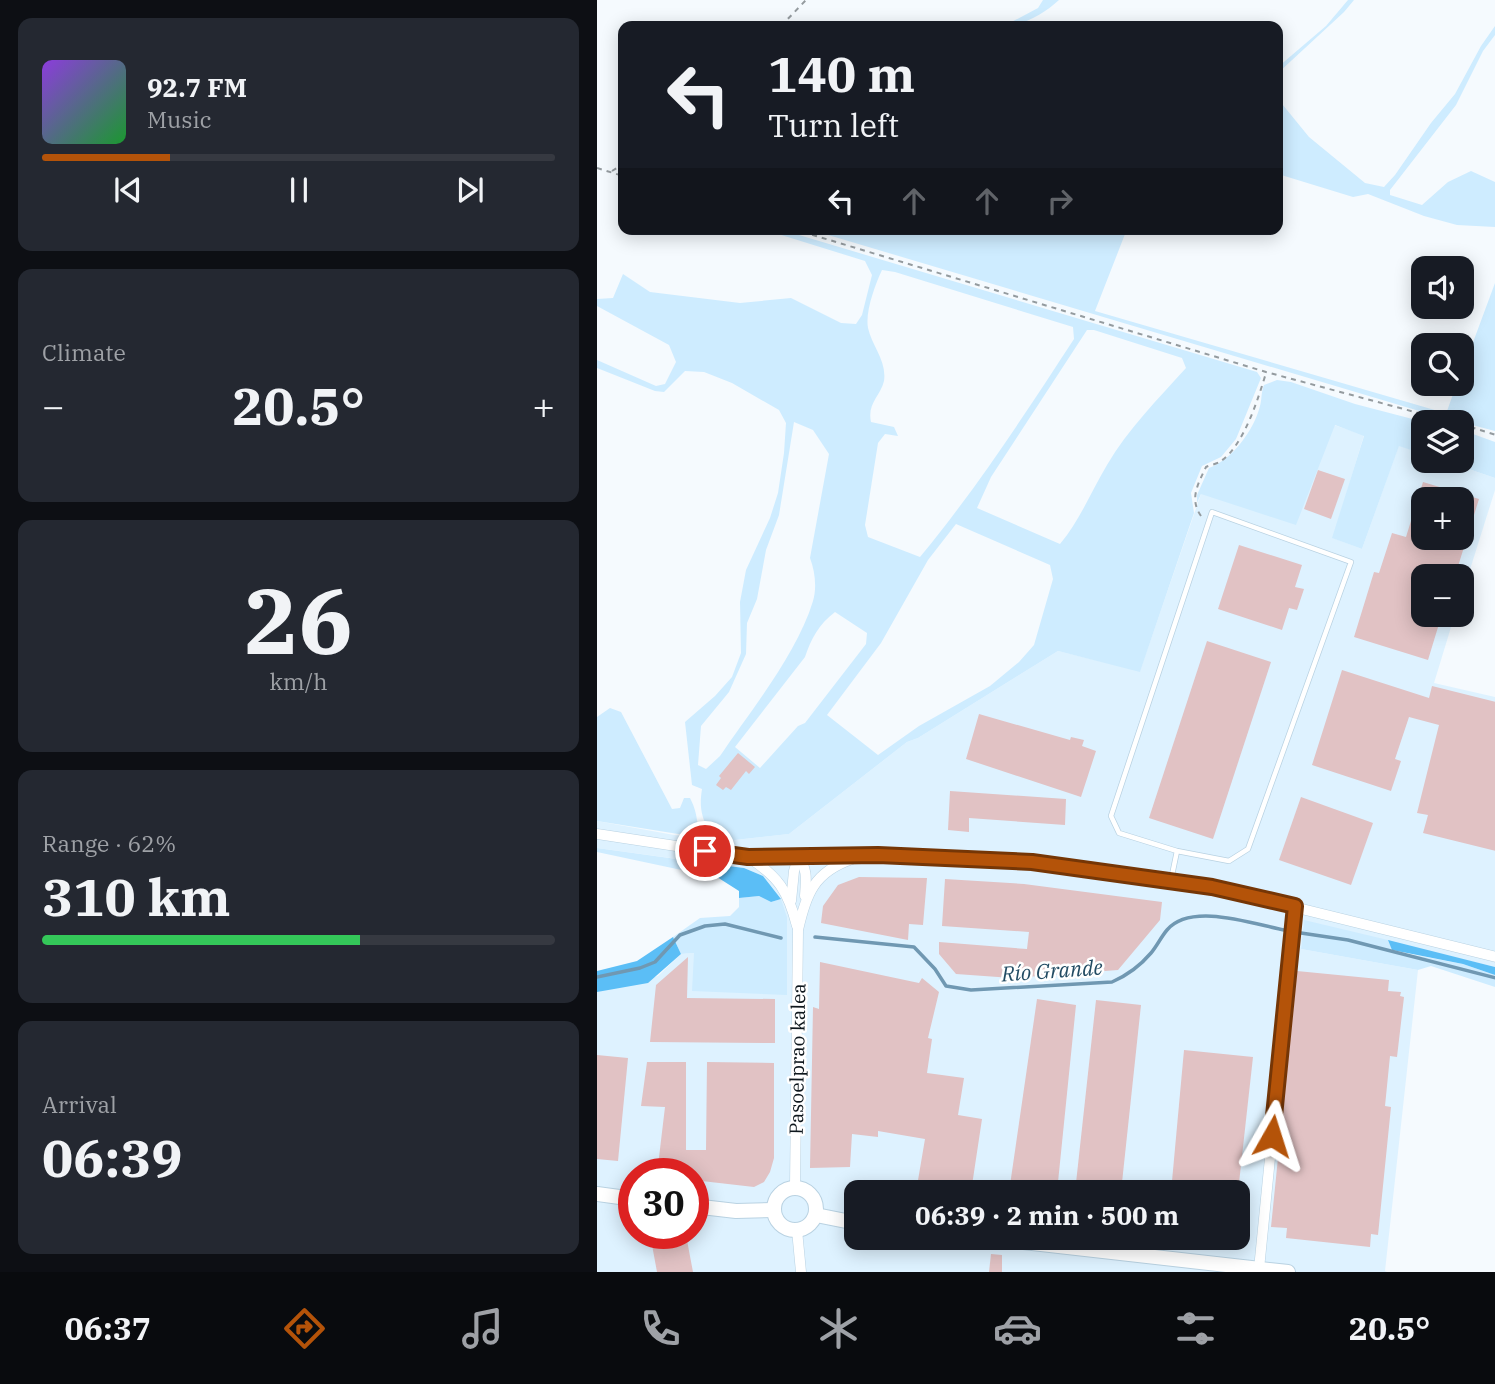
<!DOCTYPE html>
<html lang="en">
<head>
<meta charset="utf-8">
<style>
	:root { --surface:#171b24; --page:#242831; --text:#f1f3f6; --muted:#9ea1a6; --line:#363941; --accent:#b45309 }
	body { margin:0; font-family:"IBM Plex Serif",serif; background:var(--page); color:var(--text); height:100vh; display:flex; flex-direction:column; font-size:26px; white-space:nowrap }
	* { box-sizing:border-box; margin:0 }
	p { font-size:23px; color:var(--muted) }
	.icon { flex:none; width:38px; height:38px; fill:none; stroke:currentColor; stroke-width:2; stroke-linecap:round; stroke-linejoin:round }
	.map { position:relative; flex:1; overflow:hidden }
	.drawer { display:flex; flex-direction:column; gap:18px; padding:18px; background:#0d0f14; width:597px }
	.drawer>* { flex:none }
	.banner { position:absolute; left:21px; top:21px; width:665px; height:214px; border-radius:14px; box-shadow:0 4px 18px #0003; background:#171b24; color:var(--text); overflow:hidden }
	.fabs { position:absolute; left:814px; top:256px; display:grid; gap:14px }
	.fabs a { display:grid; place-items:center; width:63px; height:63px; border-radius:14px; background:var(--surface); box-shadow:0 4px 18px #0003; font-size:35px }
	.speed { position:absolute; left:21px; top:1158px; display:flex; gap:14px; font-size:35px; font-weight:700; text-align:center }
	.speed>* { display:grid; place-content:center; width:91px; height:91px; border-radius:50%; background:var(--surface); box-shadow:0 4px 18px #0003; line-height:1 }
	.speed .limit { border:10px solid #d22; background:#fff; color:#111 }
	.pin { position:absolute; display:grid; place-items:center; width:60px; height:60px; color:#fff; margin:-30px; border:4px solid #fff; border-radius:50%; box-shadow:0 2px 7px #0007 }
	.me { position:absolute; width:77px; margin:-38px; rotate:6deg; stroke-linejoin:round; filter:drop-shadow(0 0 5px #0008) }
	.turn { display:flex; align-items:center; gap:24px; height:147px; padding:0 35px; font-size:32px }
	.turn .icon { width:91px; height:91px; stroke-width:2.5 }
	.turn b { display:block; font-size:49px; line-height:60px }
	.lanes { display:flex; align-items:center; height:66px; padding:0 35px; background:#0003; justify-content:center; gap:35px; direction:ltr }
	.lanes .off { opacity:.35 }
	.big { font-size:52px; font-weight:700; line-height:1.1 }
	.drawer .tile { flex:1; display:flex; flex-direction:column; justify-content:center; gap:10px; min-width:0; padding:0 24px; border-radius:14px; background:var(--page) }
	.drawer .dial { align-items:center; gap:0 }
	.dial b { font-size:91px; line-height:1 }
	.song { display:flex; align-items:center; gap:21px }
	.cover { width:84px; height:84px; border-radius:10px; background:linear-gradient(135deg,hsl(270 70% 55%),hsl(130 70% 35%)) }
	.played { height:7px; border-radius:4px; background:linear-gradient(90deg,var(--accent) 25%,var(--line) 25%) }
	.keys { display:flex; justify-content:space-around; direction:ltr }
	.heat { display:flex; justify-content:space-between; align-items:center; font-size:38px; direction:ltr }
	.charge { height:10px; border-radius:5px; background:linear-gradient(90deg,#34c759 62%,var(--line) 0) }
	.trip { position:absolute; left:247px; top:1180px; width:406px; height:70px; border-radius:14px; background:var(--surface); box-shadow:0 4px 18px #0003; font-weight:700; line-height:70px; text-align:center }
	.dock { display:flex; height:112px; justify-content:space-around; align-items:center; background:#090b0e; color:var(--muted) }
	.dock .icon { width:49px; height:49px }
	.dock .active { color:var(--accent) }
	.dock b { font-size:32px; color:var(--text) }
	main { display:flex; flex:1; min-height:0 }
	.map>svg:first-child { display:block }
	.built { fill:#def2ff; fill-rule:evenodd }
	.green { fill:#ceecff; fill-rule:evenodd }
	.forest { fill:#5bbef6 }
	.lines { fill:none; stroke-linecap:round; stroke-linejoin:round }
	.stream { stroke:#7098b2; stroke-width:3.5 }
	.building { fill:#e1c2c4; fill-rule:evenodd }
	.lane-casing { stroke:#b9d2e2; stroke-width:6 }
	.street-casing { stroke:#b9d2e2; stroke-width:11 }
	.secondary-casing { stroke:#b9d2e2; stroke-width:16 }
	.path { stroke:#949b9f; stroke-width:2; stroke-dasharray:5 5; stroke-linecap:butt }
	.lane { stroke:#fff; stroke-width:4.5 }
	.street { stroke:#fff; stroke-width:10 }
	.secondary { stroke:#fff; stroke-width:14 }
	.route-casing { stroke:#753606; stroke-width:18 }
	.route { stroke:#b45309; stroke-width:12 }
	.labels { text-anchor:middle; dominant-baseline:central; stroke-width:5; stroke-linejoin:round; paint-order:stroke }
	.street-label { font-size:19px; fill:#0e171d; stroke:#fff }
	.water-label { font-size:21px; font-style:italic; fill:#224b63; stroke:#fff }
</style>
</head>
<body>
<main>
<section class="drawer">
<div class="tile">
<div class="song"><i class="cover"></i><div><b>92.7 FM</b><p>Music</p></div></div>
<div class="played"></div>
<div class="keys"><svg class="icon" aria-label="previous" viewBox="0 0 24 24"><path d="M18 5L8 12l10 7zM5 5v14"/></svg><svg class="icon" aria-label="pause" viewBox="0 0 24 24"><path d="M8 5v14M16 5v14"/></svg><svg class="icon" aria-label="next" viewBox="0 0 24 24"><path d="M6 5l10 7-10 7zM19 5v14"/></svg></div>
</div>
<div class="tile"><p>Climate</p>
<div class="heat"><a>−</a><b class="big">20.5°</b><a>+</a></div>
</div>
<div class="tile dial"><b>26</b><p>km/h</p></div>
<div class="tile"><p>Range · 62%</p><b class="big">310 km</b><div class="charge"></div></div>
<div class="tile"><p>Arrival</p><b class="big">06:39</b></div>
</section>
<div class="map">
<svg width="899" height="1272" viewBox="0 0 899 1272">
	<rect width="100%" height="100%" fill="#f5fafe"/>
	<!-- built -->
	<path class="built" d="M737 425 767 435 736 538 765 549 802 445 826 454V460H845L898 478V490L865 595 864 576H826V614H858L837 683 898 697V967L707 921 704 949 821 970 788 1271 790 1272H0V992L61 976 84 954 97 953 184 899 166 876 147 868 0 848V821L77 835 138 840 192 834 310 742 321 738 461 651 543 671 604 494ZM826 499H864V537H826ZM37 1174H96V1234H37ZM259 1192H640V1237H259Z"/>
	<!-- green -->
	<g class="green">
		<path d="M446 0H462C448 13 426 26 407 26L441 8Z"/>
		<polygon points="751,0 757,0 747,12 681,73 681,67 729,26"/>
		<polygon points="898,26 898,35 886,51 859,105 793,190 793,195 825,205 851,182 874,171 898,182 898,227 860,225 827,216 771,194 756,197 681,174 681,99 712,137 768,183 787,187 798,175 834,123 858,94 884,46"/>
		<path d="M165 229H182L660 372 664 378 639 439 624 457 605 466 594 493 597 513 543 672 461 651 321 738 310 742 192 834 138 840 117 838 115 829 109 825C103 812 103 802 105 789L95 785 88 722 118 696 135 677 144 653 143 602 149 570 173 518 181 493 187 453 189 423 182 410 135 383 107 372 88 371 67 392 58 391 0 368V360L59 386 68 384 79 362 72 345 0 306V299L16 298 26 274 53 292 143 303 194 298 244 323 259 324 265 315 275 275 268 261ZM285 270 298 272 476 327 477 339C428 414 380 488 323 557L271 537 268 525 281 443 288 434 301 436 297 427 274 422C270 403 283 397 287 381 290 361 275 346 271 328 268 312 278 285 285 270ZM490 330H497L585 358 589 368C561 399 531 429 510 465 494 492 483 520 463 544L380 508 394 477ZM197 422 216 430 232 454 213 558C218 571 220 588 216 601 200 654 154 710 123 756L109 769 101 765 104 726 132 692 149 654 150 623 160 599 169 550 182 515ZM359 524 453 565 456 579 437 645 422 662 393 686 322 726 281 755 230 715 284 643 331 560ZM238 612 270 633 269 644 208 723 201 726 163 768 138 747 208 657C214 639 222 624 238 612Z"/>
		<path d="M211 229C226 229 244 242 256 229H530L498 311 841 411H850L860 383H864L865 372 898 283V431L829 413Z"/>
		<path d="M680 380 694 382 758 404 827 422 826 454 802 446 765 549 735 538 767 436 738 425 699 525 604 494 600 503V495L612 468C635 460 657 430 663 406 665 399 664 392 667 385Z"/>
		<polygon points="865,430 898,442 898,478 845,460 864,460"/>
		<path d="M13 708 24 712 75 809 83 808 87 798H93C99 809 102 824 100 837L0 821V717Z"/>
		<polygon points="0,848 116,864 108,875 0,852"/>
		<polygon points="162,896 174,902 184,899 190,917 190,995 95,991 97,953 84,954 76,937 103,918 133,916 142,907 142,898"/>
		<polygon points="707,920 791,940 796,951 866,964 898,975 898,987 834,966 821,970 704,949"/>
	</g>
	<!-- forest -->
	<g class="forest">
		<polygon points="116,864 147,868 166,876 184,899 174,902 162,896 142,898 142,891 120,877 108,875"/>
		<polygon points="76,937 84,954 51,983 0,992 0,971 40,961"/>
		<polygon points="791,940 898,967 898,975 866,964 795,950"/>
	</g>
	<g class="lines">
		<!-- stream -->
		<g class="stream">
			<polyline points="704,933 751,940 899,978"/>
			<path d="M218 937 317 947 338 969 349 986 374 990 515 982C531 975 543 966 554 953 560 946 564 937 570 930 594 902 656 924 687 930"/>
			<polyline points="0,977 43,968 58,962 83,935 108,926 128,924 184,938"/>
		</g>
	</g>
	<!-- building -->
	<g class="building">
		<polygon points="721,470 748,479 734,519 707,509"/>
		<path d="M826 482 882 499 858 576H826V614H845L831 660 757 637 777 572 782 573 795 533 809 537ZM826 499H864V537H826Z"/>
		<polygon points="642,545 705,565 698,587 707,589 700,610 692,608 685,630 621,609"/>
		<polygon points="610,641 674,662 616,839 552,818"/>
		<polygon points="745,670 832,698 835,686 899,702 899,851 826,833 831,815 820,813 842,725 812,717 798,759 804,761 794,791 715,765"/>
		<polygon points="382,714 473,740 474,737 487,740 485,746 499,751 484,797 369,759"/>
		<polygon points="141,753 158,767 152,774 149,771 134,790 129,787 126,790 119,785 124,778 122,776"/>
		<polygon points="353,791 469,799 468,825 372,818 372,832 351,830"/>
		<polygon points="704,797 776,823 754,885 682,860"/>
		<polygon points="262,877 330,878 326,925 312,924 311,940 224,923 226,906 241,885"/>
		<polygon points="348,879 427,884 565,902 563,920 521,970 415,978 359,974 342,954 342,942 430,949 432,932 345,926"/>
		<polygon points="91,957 90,998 178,999 178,1043 53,1042 59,985"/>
		<polygon points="223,962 322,983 325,978 342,992 331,1038 335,1039 330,1073 367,1078 361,1115 385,1119 374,1192 319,1192 328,1139 281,1131 281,1137 255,1134 253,1167 213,1168 216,1007 222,1009"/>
		<polygon points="700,971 792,980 791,991 804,992 803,996 807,997 800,1057 793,1056 788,1106 794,1107 781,1235 774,1234 773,1247 689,1238 690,1228 674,1227"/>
		<polygon points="440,999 479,1005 460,1192 412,1192"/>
		<polygon points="499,1000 544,1005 524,1192 478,1192"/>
		<polygon points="587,1050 656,1057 641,1192 574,1192"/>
		<polygon points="0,1055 31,1058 21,1161 0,1159"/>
		<polygon points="50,1062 89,1062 89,1150 109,1150 110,1062 177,1063 177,1158 173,1172 167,1182 157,1187 96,1180 96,1174 60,1174 68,1107 44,1106"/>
		<polygon points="53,1234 75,1234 75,1238 89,1235 96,1272 60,1272"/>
		<polygon points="394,1254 405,1255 405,1272 392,1272"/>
	</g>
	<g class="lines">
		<defs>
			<polyline id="lane" points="574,880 580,851 522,833 514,816 615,512 754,562 651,849 632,861 580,851"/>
			<g id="street">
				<polyline points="0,834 151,857 281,855 435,862 616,887 899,957"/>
				<path d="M151 857C182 877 191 891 200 926"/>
				<path d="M201 857C211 869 209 880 208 896"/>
				<polyline points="194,901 197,871 201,857"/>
				<path d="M198 1187 201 930C209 894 217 872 255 859"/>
				<polyline points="200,1230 204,1272"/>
				<polyline points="662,1269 698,906"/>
			</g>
			<g id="secondary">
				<circle cx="198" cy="1209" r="21"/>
				<polyline points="0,1194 37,1199"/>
				<polyline points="96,1206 139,1211 177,1210"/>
				<polyline points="219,1215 259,1223"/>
				<polyline points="382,1237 691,1272"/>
			</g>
		</defs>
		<!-- lane casing -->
		<use href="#lane" class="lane-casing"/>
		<!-- street casing -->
		<use href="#street" class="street-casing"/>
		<!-- secondary casing -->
		<use href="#secondary" class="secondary-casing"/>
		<!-- path -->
		<g class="path">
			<polyline points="184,26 209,0"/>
			<polyline points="0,168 26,176"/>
			<polyline points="15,171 26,164"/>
			<polyline points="196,229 669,372 855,422"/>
			<polyline points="864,424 899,435"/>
			<path d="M604 516C592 499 601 484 609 467 613 465 620 464 624 461 647 445 661 399 669 373"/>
		</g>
		<!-- lane -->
		<use href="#lane" class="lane"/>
		<!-- street -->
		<use href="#street" class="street"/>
		<!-- secondary -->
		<use href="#secondary" class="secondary"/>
	</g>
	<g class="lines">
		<defs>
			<polyline id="route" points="108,851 151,857 281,855 435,862 615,887 698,906 675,1136"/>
		</defs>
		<!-- route casing -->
		<use href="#route" class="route-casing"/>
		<!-- route -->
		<use href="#route" class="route"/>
	</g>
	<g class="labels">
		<!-- street labels -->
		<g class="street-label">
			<text transform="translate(200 1059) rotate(-89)">Pasoelprao kalea</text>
		</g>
		<!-- water labels -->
		<g class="water-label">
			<text transform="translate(455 970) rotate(-4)">Río Grande</text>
		</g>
	</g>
</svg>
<div class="fabs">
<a><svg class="icon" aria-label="sound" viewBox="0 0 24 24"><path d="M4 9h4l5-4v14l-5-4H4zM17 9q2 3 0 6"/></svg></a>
<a><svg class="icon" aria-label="search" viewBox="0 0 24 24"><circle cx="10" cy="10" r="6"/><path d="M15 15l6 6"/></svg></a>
<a><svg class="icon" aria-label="layers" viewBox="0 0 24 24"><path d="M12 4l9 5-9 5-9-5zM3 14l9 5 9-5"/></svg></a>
<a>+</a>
<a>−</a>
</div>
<div class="speed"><div class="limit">30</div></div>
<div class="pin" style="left:108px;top:851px;background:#d93025"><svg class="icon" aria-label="arrive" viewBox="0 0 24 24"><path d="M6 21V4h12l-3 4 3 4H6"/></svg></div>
<svg class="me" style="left:675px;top:1136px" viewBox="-20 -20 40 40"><path d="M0-17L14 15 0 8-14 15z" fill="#b45309" stroke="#fff" stroke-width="4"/></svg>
<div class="trip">06:39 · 2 min · 500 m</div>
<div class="banner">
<div class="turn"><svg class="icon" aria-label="left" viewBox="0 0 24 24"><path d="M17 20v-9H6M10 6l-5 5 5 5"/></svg><div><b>140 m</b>Turn left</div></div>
<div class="lanes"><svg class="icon" aria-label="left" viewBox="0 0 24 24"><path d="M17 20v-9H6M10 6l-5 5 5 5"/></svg><svg class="icon off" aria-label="ahead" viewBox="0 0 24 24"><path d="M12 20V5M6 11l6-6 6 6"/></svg><svg class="icon off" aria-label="ahead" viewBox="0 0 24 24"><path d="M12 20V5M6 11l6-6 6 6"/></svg><svg class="icon off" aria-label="right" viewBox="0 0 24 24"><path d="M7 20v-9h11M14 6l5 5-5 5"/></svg></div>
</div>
</div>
</main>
<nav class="dock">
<b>06:37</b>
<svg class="icon active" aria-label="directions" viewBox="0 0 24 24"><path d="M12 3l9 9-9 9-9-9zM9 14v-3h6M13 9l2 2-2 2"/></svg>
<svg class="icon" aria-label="music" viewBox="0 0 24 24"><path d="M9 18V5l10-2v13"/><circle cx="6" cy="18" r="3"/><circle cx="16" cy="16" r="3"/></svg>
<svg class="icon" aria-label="phone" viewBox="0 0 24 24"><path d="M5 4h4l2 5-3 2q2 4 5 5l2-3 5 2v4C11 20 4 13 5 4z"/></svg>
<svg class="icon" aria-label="climate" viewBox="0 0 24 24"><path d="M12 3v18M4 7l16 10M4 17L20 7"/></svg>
<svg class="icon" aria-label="car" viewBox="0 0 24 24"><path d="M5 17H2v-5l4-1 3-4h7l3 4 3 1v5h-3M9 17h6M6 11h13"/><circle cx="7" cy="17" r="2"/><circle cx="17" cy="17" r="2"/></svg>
<svg class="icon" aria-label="filters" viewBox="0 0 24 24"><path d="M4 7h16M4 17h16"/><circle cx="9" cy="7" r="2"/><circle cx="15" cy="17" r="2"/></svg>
<b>20.5°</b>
</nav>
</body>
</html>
